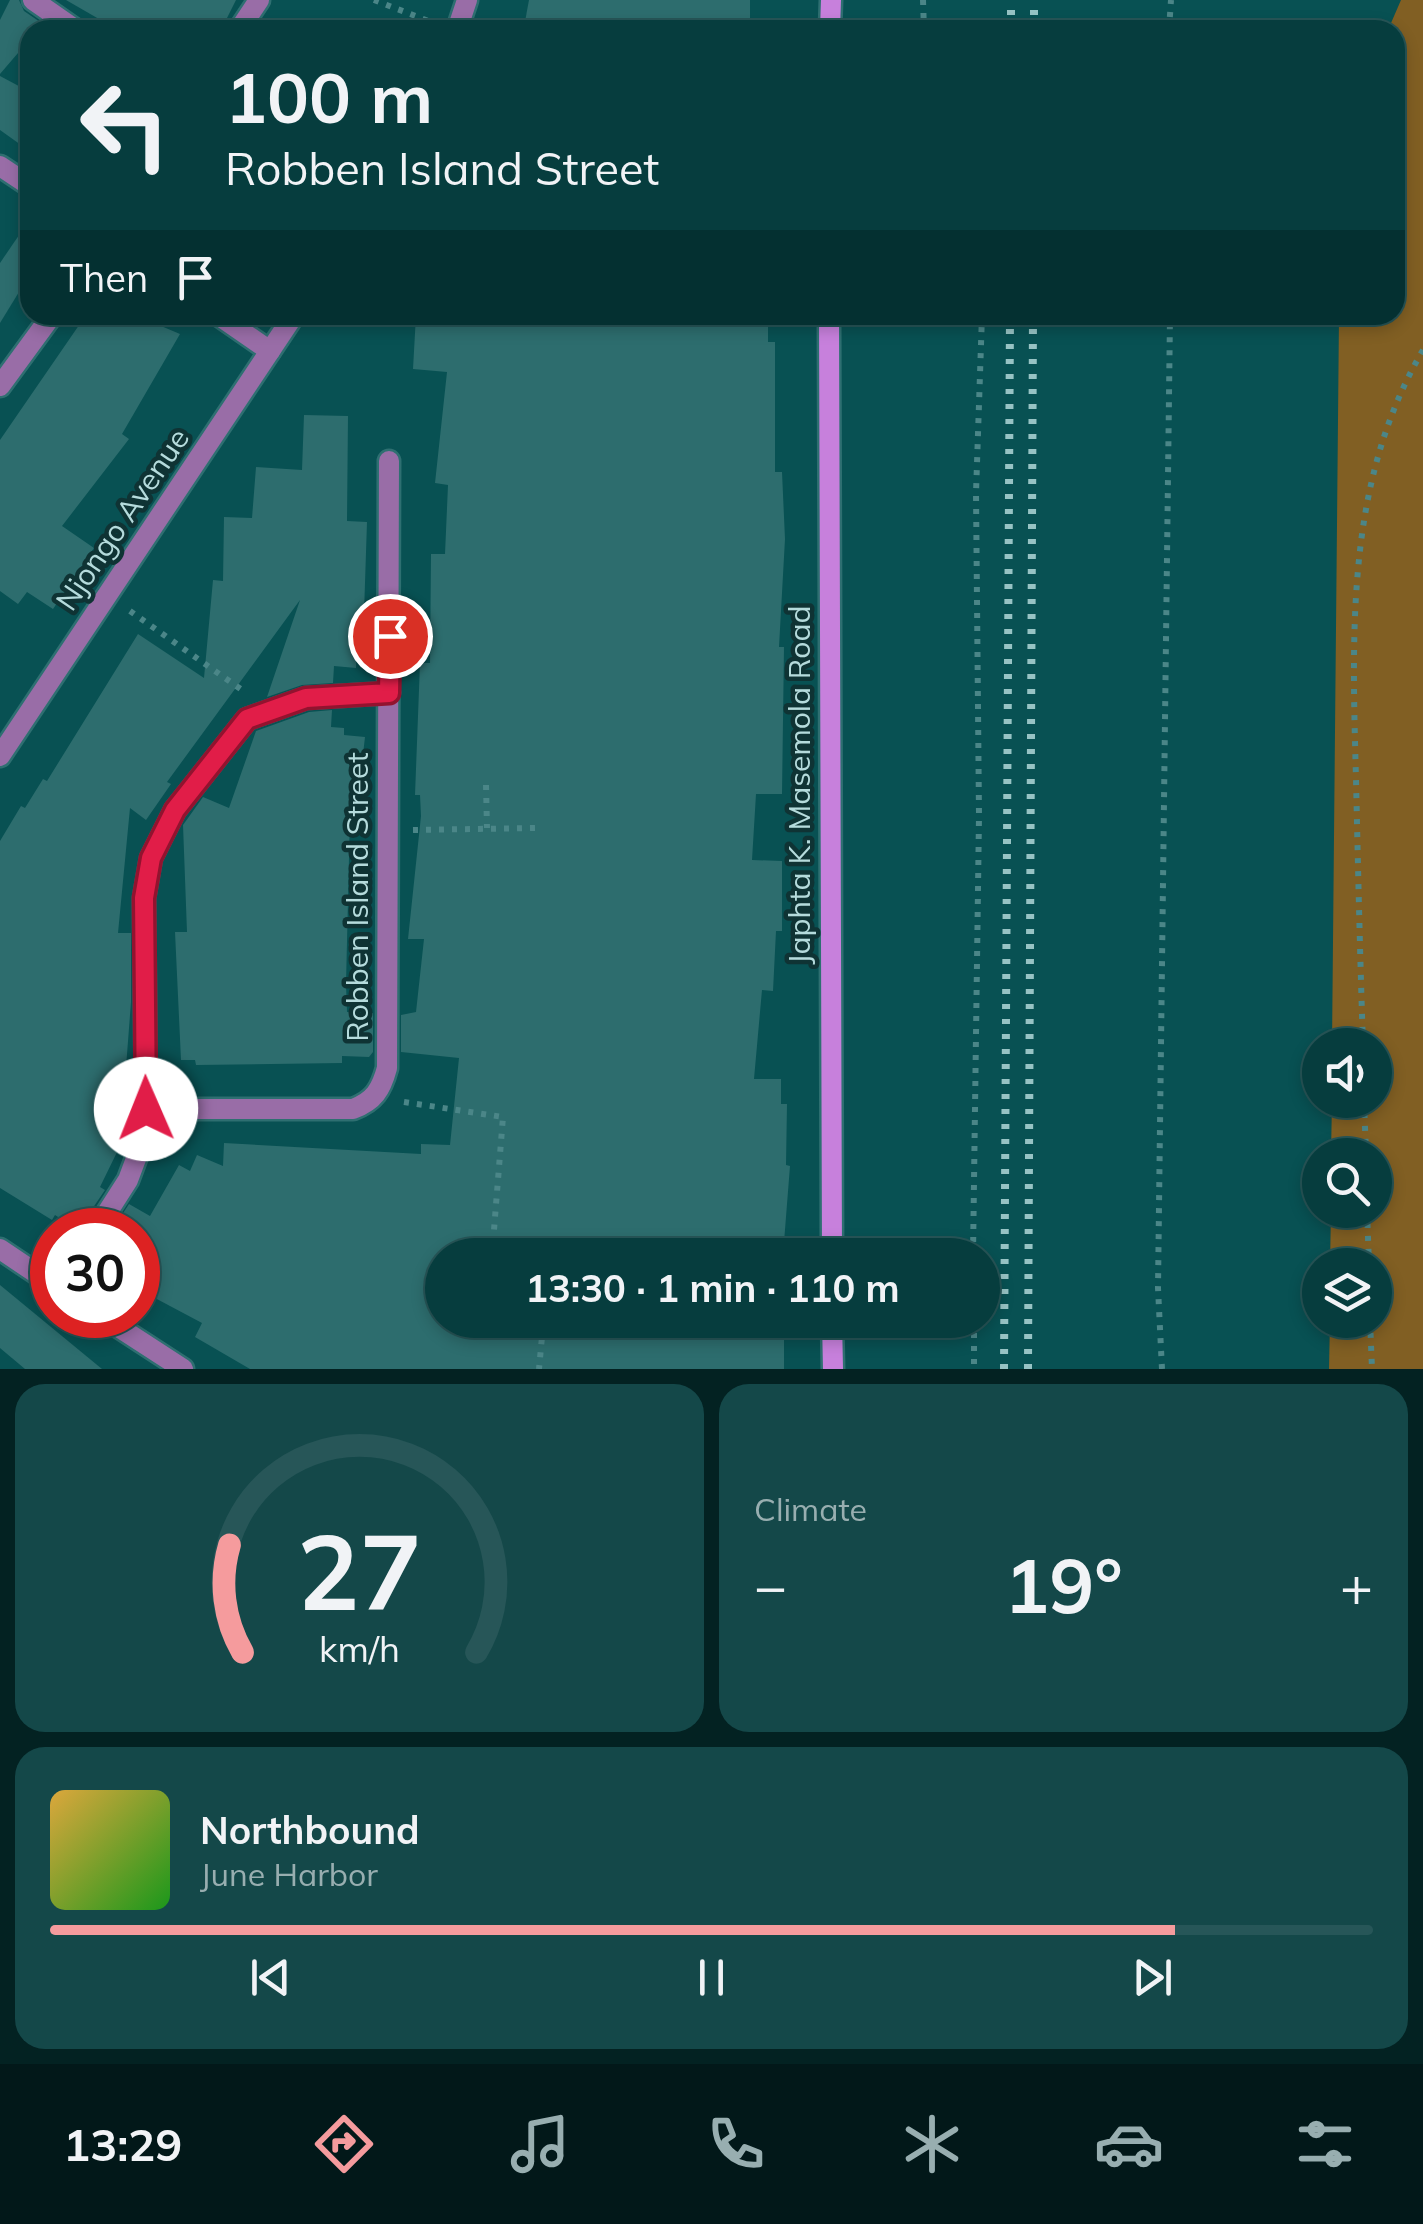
<!DOCTYPE html>
<html lang="en">
<head>
<meta charset="utf-8">
<style>
	:root { --surface:#063d3e; --page:#144849; --text:#f1f3f6; --muted:#98aeb0; --line:#275658; --accent:#f59b9d }
	body { margin:0; font-family:Mulish,sans-serif; background:var(--page); color:var(--text); height:100vh; display:flex; flex-direction:column; font-size:38px; white-space:nowrap }
	* { box-sizing:border-box; margin:0 }
	p { font-size:32px; color:var(--muted) }
	.icon { flex:none; width:55px; height:55px; fill:none; stroke:currentColor; stroke-width:2; stroke-linecap:round; stroke-linejoin:round }
	.map { position:relative; height:1369px; overflow:hidden }
	.side { display:flex; flex-direction:column; gap:15px; padding:15px; background:#032222; flex:1 }
	.side>* { flex:none }
	.top-card { position:absolute; left:20px; top:20px; width:1385px; height:305px; border-radius:30px; box-shadow:0 5px 15px #0003,0 0 0 2px var(--line); background:#063d3e; color:var(--text); overflow:hidden }
	.tools { position:absolute; left:1302px; top:1028px; display:grid; gap:20px }
	.tools a { display:grid; place-items:center; width:90px; height:90px; border-radius:50%; background:var(--surface); box-shadow:0 5px 15px #0003,0 0 0 2px var(--line); font-size:50px }
	.speed { position:absolute; left:30px; top:1208px; display:flex; gap:20px; font-size:50px; font-weight:700; text-align:center }
	.speed>* { display:grid; place-content:center; width:130px; height:130px; border-radius:50%; background:var(--surface); box-shadow:0 5px 15px #0003,0 0 0 2px var(--line); line-height:1 }
	.speed .limit { border:15px solid #d22; background:#fff; color:#111 }
	.pin { position:absolute; display:grid; place-items:center; width:85px; height:85px; color:#fff; margin:-42px; border:5px solid #fff; border-radius:50%; box-shadow:0 2px 10px #0007 }
	.me { position:absolute; width:110px; margin:-55px; rotate:359deg; stroke-linejoin:round; filter:drop-shadow(0 0 8px #0008) }
	.turn { display:flex; align-items:center; gap:35px; height:210px; padding:0 40px; font-size:45px }
	.turn .icon { width:130px; height:130px; stroke-width:2.5 }
	.turn b { display:block; font-size:70px; line-height:85px }
	.then { display:flex; align-items:center; height:95px; padding:0 40px; background:#0003; gap:20px; font-size:38px }
	.big { font-size:75px; font-weight:700; line-height:1.1 }
	.side .widget { flex:1; display:flex; flex-direction:column; justify-content:center; gap:15px; min-width:0; padding:0 35px; border-radius:30px; background:var(--page) }
	.side .dial { align-items:center; gap:0 }
	.dial svg { height:260px; overflow:visible; fill:none; stroke:var(--line); stroke-width:7; stroke-linecap:round; text-anchor:middle }
	.dial text { fill:var(--text); stroke:none }
	.song { display:flex; align-items:center; gap:30px }
	.cover { width:120px; height:120px; border-radius:15px; background:linear-gradient(135deg,hsl(40 70% 55%),hsl(120 70% 35%)) }
	.played { height:10px; border-radius:5px; background:linear-gradient(90deg,var(--accent) 85%,var(--line) 85%) }
	.keys { display:flex; justify-content:space-around; direction:ltr }
	.heat { display:flex; justify-content:space-between; align-items:center; font-size:55px; direction:ltr }
	.side .tiles { flex:1; display:grid; gap:15px; grid-template-columns:1fr 1fr }
	.widget:last-child { grid-column:span 2 }
	.trip { position:absolute; left:425px; top:1238px; width:575px; height:100px; border-radius:50px; background:var(--surface); box-shadow:0 5px 15px #0003,0 0 0 2px var(--line); font-weight:700; line-height:100px; text-align:center }
	.tabs { display:flex; height:160px; justify-content:space-around; align-items:center; background:#021819; color:var(--muted) }
	.tabs .icon { width:70px; height:70px }
	.tabs .selected { color:var(--accent) }
	.tabs b { font-size:45px; color:var(--text) }
	.map>svg:first-child { display:block }
	.green { fill:#815f23 }
	.building { fill:#2d6d6e }
	.lines { fill:none; stroke-linecap:round; stroke-linejoin:round }
	.service-casing { stroke:#2e6f71; stroke-width:25 }
	.minor-casing { stroke:#2e6f71; stroke-width:25 }
	.tertiary-casing { stroke:#2e6f71; stroke-width:25 }
	.secondary-casing { stroke:#2e6f71; stroke-width:25 }
	.path { stroke:#4b8688; stroke-width:6; stroke-dasharray:5 8; stroke-linecap:butt }
	.service { stroke:#996da7; stroke-width:20 }
	.minor { stroke:#996da7; stroke-width:20 }
	.tertiary { stroke:#996da7; stroke-width:20 }
	.secondary { stroke:#c780dc; stroke-width:20 }
	.rail { stroke:#97c3c4; stroke-width:8; stroke-dasharray:5 10; stroke-linecap:butt }
	.route-casing { stroke:#92132f; stroke-width:25 }
	.route { stroke:#e11d48; stroke-width:18 }
	.labels { text-anchor:middle; dominant-baseline:central; stroke-width:9; stroke-linejoin:round; paint-order:stroke }
	.street-label { font-size:30px; fill:#b5dbdc; stroke:#0f3334 }
</style>
</head>
<body>
<div class="map">
<svg width="1423" height="1369" viewBox="0 0 1423 1369">
	<rect width="100%" height="100%" fill="#085153"/>
	<!-- green -->
	<polygon class="green" points="1401,0 1423,0 1423,1369 1329,1369 1330,1320 1375,1320 1375,1265 1330,1265 1331,1210 1375,1210 1375,1155 1331,1155 1332,1100 1375,1100 1375,1045 1332,1045 1339,315 1395,315 1395,30 1388,30"/>
	<!-- building -->
	<g class="building">
		<polygon points="10,0 19,0 24,11 43,24 30,30 30,39 0,74 0,20"/>
		<polygon points="66,0 236,0 221,30 118,30"/>
		<polygon points="529,0 750,0 750,30 542,30 524,27"/>
		<polygon points="0,76 30,92 30,126 21,145 0,130"/>
		<polygon points="30,219 30,274 0,323 0,263"/>
		<polygon points="86,315 135,315 180,334 122,434 129,439 62,526 94,548 53,609 27,592 18,604 0,591 0,440"/>
		<polygon points="416,315 768,315 768,342 775,342 775,472 782,472 785,539 779,647 784,647 782,794 756,794 752,860 782,861 782,931 776,931 773,991 762,990 754,1079 781,1079 781,1104 787,1104 786,1165 790,1166 783,1255 442,1255 442,1320 508,1320 545,1327 546,1320 784,1320 784,1369 250,1369 195,1337 202,1323 138,1289 138,1230 112,1230 129,1204 150,1216 179,1165 190,1171 197,1155 223,1166 224,1143 421,1154 421,1144 450,1145 459,1058 401,1052 401,1015 416,1012 424,939 408,939 421,816 420,795 415,795 420,663 430,663 431,554 445,554 448,485 435,483 447,372 413,369"/>
		<polygon points="304,415 348,416 347,521 367,522 363,644 357,644 356,668 334,666 333,683 302,685 267,697 300,600 167,782 171,784 146,820 130,808 118,933 131,933 131,1002 120,1146 100,1187 105,1190 78,1230 55,1215 52,1220 0,1188 0,841 21,806 25,808 43,779 47,781 138,634 204,678 213,580 223,581 224,517 252,518 256,467 302,470"/>
		<polygon points="332,710 331,727 344,728 344,735 365,737 356,816 350,815 346,984 347,1012 373,1013 373,1052 369,1057 342,1056 342,1063 196,1065 195,1060 181,1060 175,932 187,932 183,825 203,797 229,808 256,731 309,712"/>
		<polygon points="0,1285 102,1369 25,1369 0,1348"/>
	</g>
	<g class="lines">
		<defs>
			<polyline id="service" points="33,0 76,30"/>
			<g id="minor">
				<polyline points="239,30 259,0"/>
				<polyline points="0,166 30,186"/>
				<polyline points="218,315 270,351"/>
				<polyline points="0,386 52,315"/>
				<path d="M146 1109H353C374 1101 381 1090 387 1068L389 461"/>
				<polyline points="96,1230 128,1180 140,1148 146,1109 144,898 151,858 175,810 247,719 306,698 389,693"/>
				<polyline points="0,1249 52,1284"/>
				<polyline points="100,1315 183,1369"/>
			</g>
			<g id="tertiary">
				<polyline points="457,30 467,0"/>
				<polyline points="0,756 294,315"/>
			</g>
			<g id="secondary">
				<polyline points="830,30 831,0"/>
				<polyline points="829,315 832,1255"/>
				<polyline points="832,1320 833,1369"/>
			</g>
		</defs>
		<!-- service casing -->
		<use href="#service" class="service-casing"/>
		<!-- minor casing -->
		<use href="#minor" class="minor-casing"/>
		<!-- tertiary casing -->
		<use href="#tertiary" class="tertiary-casing"/>
		<!-- secondary casing -->
		<use href="#secondary" class="secondary-casing"/>
		<!-- path -->
		<g class="path">
			<polyline points="374,0 431,22"/>
			<polyline points="923,0 924,30"/>
			<polyline points="1169,30 1171,0"/>
			<polyline points="130,611 242,690"/>
			<polyline points="486,785 487,828"/>
			<polyline points="413,830 536,828"/>
			<path d="M1363 1045C1360 956 1358 868 1356 779 1352 631 1346 481 1423 350"/>
			<polyline points="1364,1100 1366,1155"/>
			<polyline points="404,1102 503,1117 492,1255"/>
			<polyline points="1367,1210 1369,1265"/>
			<polyline points="973,1255 979,816 976,493 982,315"/>
			<polyline points="518,1320 543,1326 539,1369"/>
			<polyline points="974,1320 974,1369"/>
			<polyline points="1370,1320 1372,1369"/>
			<polyline points="1162,1369 1158,1288 1170,315"/>
		</g>
		<!-- service -->
		<use href="#service" class="service"/>
		<!-- minor -->
		<use href="#minor" class="minor"/>
		<!-- tertiary -->
		<use href="#tertiary" class="tertiary"/>
		<!-- secondary -->
		<use href="#secondary" class="secondary"/>
		<!-- rail -->
		<g class="rail">
			<polyline points="1011,30 1011,0"/>
			<polyline points="1034,30 1034,0"/>
			<polyline points="1004,1369 1010,315"/>
			<polyline points="1028,1369 1033,315"/>
		</g>
	</g>
	<g class="lines">
		<defs>
			<polyline id="route" points="146,1109 144,898 151,858 175,810 247,719 306,698 389,693 390,636"/>
		</defs>
		<!-- route casing -->
		<use href="#route" class="route-casing"/>
		<!-- route -->
		<use href="#route" class="route"/>
	</g>
	<g class="labels">
		<!-- street labels -->
		<g class="street-label">
			<text transform="translate(122 519) rotate(-56)">Njongo Avenue</text>
			<text transform="translate(799 785) rotate(-90)">Japhta K. Masemola Road</text>
			<text transform="translate(357 897) rotate(-90)">Robben Island Street</text>
		</g>
	</g>
</svg>
<div class="tools">
<a><svg class="icon" aria-label="sound" viewBox="0 0 24 24"><path d="M4 9h4l5-4v14l-5-4H4zM17 9q2 3 0 6"/></svg></a>
<a><svg class="icon" aria-label="search" viewBox="0 0 24 24"><circle cx="10" cy="10" r="6"/><path d="M15 15l6 6"/></svg></a>
<a><svg class="icon" aria-label="layers" viewBox="0 0 24 24"><path d="M12 4l9 5-9 5-9-5zM3 14l9 5 9-5"/></svg></a>
</div>
<div class="speed"><div class="limit">30</div></div>
<div class="pin" style="left:390px;top:636px;background:#d93025"><svg class="icon" aria-label="arrive" viewBox="0 0 24 24"><path d="M6 21V4h12l-3 4 3 4H6"/></svg></div>
<svg class="me" style="left:146px;top:1109px" viewBox="-20 -20 40 40"><circle r="19" fill="#fff"/><path d="M0-13L10 11 0 6-10 11z" fill="#e11d48"/></svg>
<div class="trip">13:30 · 1 min · 110 m</div>
<div class="top-card">
<div class="turn"><svg class="icon" aria-label="left" viewBox="0 0 24 24"><path d="M17 20v-9H6M10 6l-5 5 5 5"/></svg><div><b>100 m</b>Robben Island Street</div></div>
<div class="then">Then<svg class="icon" aria-label="arrive" viewBox="0 0 24 24"><path d="M6 21V4h12l-3 4 3 4H6"/></svg></div>
</div>
</div>
<section class="side">
<div class="tiles">
<div class="widget dial"><svg viewBox="0 0 100 80">
<path d="M14 69A42 42 0 1 1 86 69"/>
<path d="M14 69A42 42 0 0 1 10 36" stroke="#f59b9d"/>
<text x="50" y="56" font-size="32" font-weight="700">27</text>
<text x="50" y="72" font-size="11">km/h</text>
</svg></div>
<div class="widget"><p>Climate</p>
<div class="heat"><a>−</a><b class="big">19°</b><a>+</a></div>
</div>
<div class="widget">
<div class="song"><i class="cover"></i><div><b>Northbound</b><p>June Harbor</p></div></div>
<div class="played"></div>
<div class="keys"><svg class="icon" aria-label="previous" viewBox="0 0 24 24"><path d="M18 5L8 12l10 7zM5 5v14"/></svg><svg class="icon" aria-label="pause" viewBox="0 0 24 24"><path d="M8 5v14M16 5v14"/></svg><svg class="icon" aria-label="next" viewBox="0 0 24 24"><path d="M6 5l10 7-10 7zM19 5v14"/></svg></div>
</div>
</div>
</section>
<nav class="tabs">
<b>13:29</b>
<svg class="icon selected" aria-label="directions" viewBox="0 0 24 24"><path d="M12 3l9 9-9 9-9-9zM9 14v-3h6M13 9l2 2-2 2"/></svg>
<svg class="icon" aria-label="music" viewBox="0 0 24 24"><path d="M9 18V5l10-2v13"/><circle cx="6" cy="18" r="3"/><circle cx="16" cy="16" r="3"/></svg>
<svg class="icon" aria-label="phone" viewBox="0 0 24 24"><path d="M5 4h4l2 5-3 2q2 4 5 5l2-3 5 2v4C11 20 4 13 5 4z"/></svg>
<svg class="icon" aria-label="climate" viewBox="0 0 24 24"><path d="M12 3v18M4 7l16 10M4 17L20 7"/></svg>
<svg class="icon" aria-label="car" viewBox="0 0 24 24"><path d="M5 17H2v-5l4-1 3-4h7l3 4 3 1v5h-3M9 17h6M6 11h13"/><circle cx="7" cy="17" r="2"/><circle cx="17" cy="17" r="2"/></svg>
<svg class="icon" aria-label="filters" viewBox="0 0 24 24"><path d="M4 7h16M4 17h16"/><circle cx="9" cy="7" r="2"/><circle cx="15" cy="17" r="2"/></svg>
</nav>
</body>
</html>
